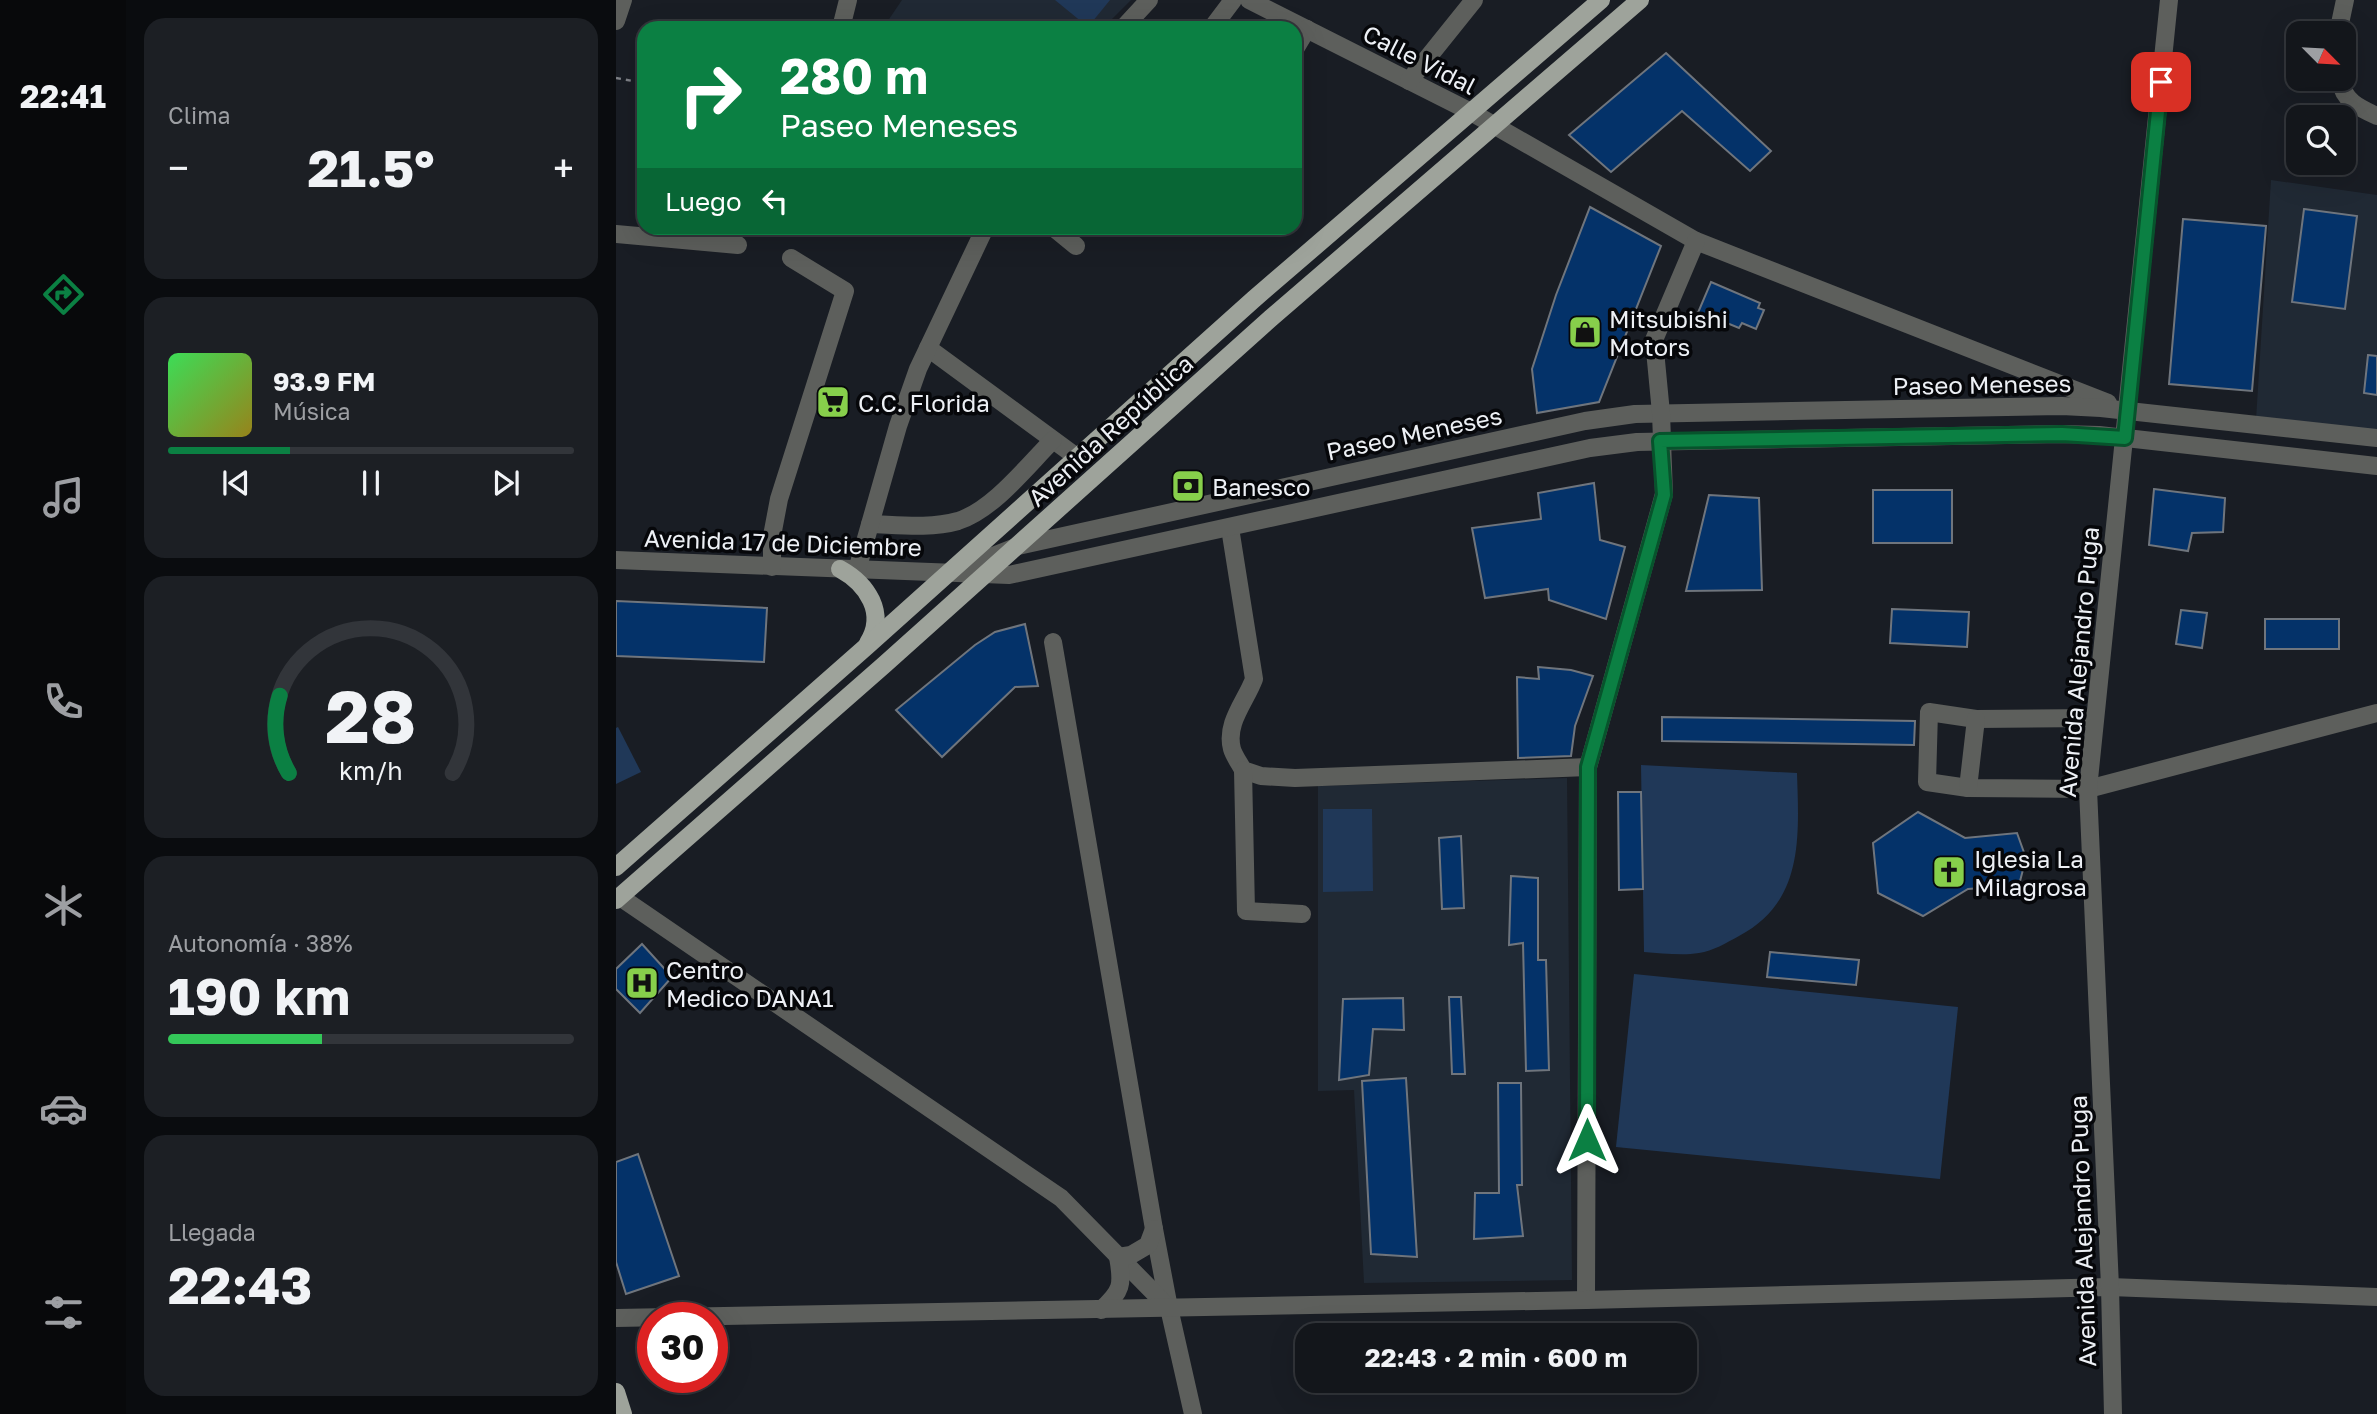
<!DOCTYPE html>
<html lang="es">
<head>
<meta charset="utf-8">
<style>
	:root { --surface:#13161b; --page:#1c1f24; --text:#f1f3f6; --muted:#9d9fa3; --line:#32353a; --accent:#0b8043 }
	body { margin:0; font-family:"Golos Text",sans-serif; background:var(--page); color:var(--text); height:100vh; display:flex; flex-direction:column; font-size:26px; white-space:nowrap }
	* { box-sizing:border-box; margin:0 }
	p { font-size:23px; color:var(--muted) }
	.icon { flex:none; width:38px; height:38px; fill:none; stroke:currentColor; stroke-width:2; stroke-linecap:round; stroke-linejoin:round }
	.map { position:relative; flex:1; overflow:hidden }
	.side { display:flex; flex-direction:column; gap:18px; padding:18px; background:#0a0c0f; width:490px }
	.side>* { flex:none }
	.guide { position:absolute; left:21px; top:21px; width:665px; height:214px; border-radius:21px; box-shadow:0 7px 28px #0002,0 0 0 2px var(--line); background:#0b8043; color:#fff; overflow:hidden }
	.needle { width:46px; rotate:114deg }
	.fabs { position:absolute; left:1670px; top:21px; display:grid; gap:14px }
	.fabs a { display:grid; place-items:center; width:70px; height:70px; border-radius:14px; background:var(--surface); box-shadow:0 7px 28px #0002,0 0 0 2px var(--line); font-size:35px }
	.speed { position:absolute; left:21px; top:1302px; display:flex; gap:14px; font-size:35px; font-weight:700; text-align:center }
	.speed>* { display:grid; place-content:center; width:91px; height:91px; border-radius:50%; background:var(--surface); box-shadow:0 7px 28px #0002,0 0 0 2px var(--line); line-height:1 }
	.speed .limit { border:10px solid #d22; background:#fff; color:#111 }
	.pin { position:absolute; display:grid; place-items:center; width:60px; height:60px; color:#fff; margin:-30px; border-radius:14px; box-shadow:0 4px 10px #0006 }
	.me { position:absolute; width:77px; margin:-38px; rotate:0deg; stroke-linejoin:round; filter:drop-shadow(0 0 5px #0008) }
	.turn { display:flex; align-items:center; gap:24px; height:147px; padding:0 28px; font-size:32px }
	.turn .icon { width:91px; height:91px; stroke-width:2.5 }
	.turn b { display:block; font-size:49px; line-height:60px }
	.then { display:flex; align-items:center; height:66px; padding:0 28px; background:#0003; gap:14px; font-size:26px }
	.big { font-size:52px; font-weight:700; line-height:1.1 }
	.side .widget { flex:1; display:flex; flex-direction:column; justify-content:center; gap:10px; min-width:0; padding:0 24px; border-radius:21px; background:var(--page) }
	.side .dial { align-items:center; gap:0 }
	.dial svg { height:182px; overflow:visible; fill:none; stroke:var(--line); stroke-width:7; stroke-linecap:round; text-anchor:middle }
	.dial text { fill:var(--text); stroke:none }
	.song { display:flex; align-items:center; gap:21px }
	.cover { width:84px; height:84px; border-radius:10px; background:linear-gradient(135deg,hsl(130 70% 55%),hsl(50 70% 35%)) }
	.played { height:7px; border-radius:4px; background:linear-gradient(90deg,var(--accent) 30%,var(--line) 30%) }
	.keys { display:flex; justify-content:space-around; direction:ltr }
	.heat { display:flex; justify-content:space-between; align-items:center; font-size:38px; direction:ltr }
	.charge { height:10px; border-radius:5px; background:linear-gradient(90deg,#34c759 38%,var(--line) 0) }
	.trip { position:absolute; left:679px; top:1323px; width:402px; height:70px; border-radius:21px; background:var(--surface); box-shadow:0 7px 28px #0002,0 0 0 2px var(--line); font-weight:700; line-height:70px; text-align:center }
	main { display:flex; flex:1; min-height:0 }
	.dock { display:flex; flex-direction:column; width:126px; justify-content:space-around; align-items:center; background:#08090b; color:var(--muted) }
	.dock .icon { width:49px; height:49px }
	.dock .selected { color:var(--accent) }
	.dock b { font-size:32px; color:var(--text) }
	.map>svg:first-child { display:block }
	.built { fill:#202934 }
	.green { fill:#203858 }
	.building { fill:#043269; stroke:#6f757d; stroke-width:2 }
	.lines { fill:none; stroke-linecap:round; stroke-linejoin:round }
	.path { stroke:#7e8187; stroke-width:2.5; stroke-dasharray:5 5; stroke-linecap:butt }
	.minor { stroke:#5d5f5c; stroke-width:18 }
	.major { stroke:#9ea39b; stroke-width:18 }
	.route-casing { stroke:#07532c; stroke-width:18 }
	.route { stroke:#0b8043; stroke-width:12 }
	.labels { text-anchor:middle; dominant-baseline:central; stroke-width:7; stroke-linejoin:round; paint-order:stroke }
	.street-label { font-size:24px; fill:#edf0f5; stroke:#06070a }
	.poi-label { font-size:24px; fill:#edf0f5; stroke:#06070a; text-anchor:start }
</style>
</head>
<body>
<main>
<nav class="dock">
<b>22:41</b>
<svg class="icon selected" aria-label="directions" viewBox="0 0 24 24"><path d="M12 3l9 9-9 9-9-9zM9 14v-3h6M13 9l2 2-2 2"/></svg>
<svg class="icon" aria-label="music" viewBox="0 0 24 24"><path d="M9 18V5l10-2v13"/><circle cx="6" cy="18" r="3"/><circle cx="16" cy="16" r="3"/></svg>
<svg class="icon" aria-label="phone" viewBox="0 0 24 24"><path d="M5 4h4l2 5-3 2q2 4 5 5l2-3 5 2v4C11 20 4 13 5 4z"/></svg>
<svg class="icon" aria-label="climate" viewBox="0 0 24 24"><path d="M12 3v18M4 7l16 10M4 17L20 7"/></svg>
<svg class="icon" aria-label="car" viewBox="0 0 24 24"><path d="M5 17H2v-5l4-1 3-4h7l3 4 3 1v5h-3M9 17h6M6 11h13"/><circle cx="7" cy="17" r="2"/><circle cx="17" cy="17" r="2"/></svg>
<svg class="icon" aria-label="filters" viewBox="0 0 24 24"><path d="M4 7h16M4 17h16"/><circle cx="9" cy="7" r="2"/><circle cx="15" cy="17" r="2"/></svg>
</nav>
<section class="side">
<div class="widget"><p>Clima</p>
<div class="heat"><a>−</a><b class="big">21.5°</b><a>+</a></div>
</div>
<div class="widget">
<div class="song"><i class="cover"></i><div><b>93.9 FM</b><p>Música</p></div></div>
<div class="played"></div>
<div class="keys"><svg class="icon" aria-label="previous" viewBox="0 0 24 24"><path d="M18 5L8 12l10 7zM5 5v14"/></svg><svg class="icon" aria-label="pause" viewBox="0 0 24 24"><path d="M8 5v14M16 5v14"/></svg><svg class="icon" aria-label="next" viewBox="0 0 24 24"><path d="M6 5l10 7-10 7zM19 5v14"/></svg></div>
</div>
<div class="widget dial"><svg viewBox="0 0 100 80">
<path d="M14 69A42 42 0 1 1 86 69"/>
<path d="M14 69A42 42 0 0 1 10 35" stroke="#0b8043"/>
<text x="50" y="56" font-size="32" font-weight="700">28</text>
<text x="50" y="72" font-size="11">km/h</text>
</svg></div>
<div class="widget"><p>Autonomía · 38%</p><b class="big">190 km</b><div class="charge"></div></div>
<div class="widget"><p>Llegada</p><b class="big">22:43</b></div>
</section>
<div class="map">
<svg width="1761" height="1414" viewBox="0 0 1761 1414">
	<rect width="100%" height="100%" fill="#191d24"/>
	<!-- built -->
	<g class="built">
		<polygon points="286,0 515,0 487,28 267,28"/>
		<polygon points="1655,180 1761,195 1761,432 1640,420"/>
		<polygon points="951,778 956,1280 748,1283 738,1090 702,1091 702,786"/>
	</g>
	<!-- green -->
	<g class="green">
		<polygon points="439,0 494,0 472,27"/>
		<polygon points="2,727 25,772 0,784 0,728"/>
		<path d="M1025 765 1181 773C1183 837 1188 902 1123 936 1110 943 1097 951 1083 953 1066 956 1045 953 1028 952Z"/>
		<polygon points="707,809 756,809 757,891 707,892"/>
		<polygon points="1018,974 1342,1007 1324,1179 1000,1147"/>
	</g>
	<!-- building -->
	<g class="building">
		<polygon points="1050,53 1155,151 1134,171 1066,111 995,172 953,135"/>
		<polygon points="974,207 1045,246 983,402 921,413 916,369 940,295"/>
		<polygon points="1688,209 1741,216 1729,309 1676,302"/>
		<polygon points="1567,219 1650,226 1636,391 1553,384"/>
		<polygon points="1095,282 1144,303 1142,308 1148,310 1140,329 1126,323 1123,328 1111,323 1109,327 1081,315"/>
		<polygon points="1752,355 1761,356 1761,395 1748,393"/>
		<polygon points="978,483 984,540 1009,547 990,619 933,600 932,589 869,598 856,528 925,519 922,493"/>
		<polygon points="1538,489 1609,498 1607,532 1576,533 1572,551 1533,545"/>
		<rect x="1257" y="490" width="79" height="53"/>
		<polygon points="1093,495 1143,498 1146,590 1070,591"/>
		<polygon points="0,601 151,608 148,662 0,656"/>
		<polygon points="1276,609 1353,612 1351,647 1274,643"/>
		<polygon points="1565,610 1591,613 1586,648 1560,644"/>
		<rect x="1649" y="619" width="74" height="30"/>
		<polygon points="409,624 422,686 399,687 326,757 280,710 359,645 379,632"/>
		<polygon points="922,667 955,670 977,676 959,726 955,756 902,758 901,677 923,679"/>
		<polygon points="1046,717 1299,721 1298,745 1046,741"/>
		<polygon points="1002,792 1025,792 1027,889 1003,890"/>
		<polygon points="1302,812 1349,838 1401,833 1410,858 1403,885 1352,889 1307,916 1262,893 1257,843"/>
		<polygon points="845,836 848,908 826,909 823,838"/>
		<polygon points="895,876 922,878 922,960 930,960 933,1070 910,1071 907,943 893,945"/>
		<polygon points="26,944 56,977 24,1013 0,989 0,969"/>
		<polygon points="1154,952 1243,960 1240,985 1151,977"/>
		<polygon points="833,997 845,997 849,1074 836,1074"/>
		<polygon points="787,998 788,1030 757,1029 753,1075 723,1080 727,999"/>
		<polygon points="790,1078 801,1257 755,1254 746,1081"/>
		<polygon points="882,1083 905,1083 906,1185 901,1185 907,1236 858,1239 859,1193 883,1193"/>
		<polygon points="22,1154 63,1276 10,1294 0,1262 0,1162"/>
	</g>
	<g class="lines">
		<!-- path -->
		<polyline class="path" points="0,78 28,83"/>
		<!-- minor -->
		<g class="minor">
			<polyline points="633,0 855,112 1080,241 1492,403"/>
			<polyline points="0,21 7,0"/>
			<polyline points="225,28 232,0"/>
			<polyline points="507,28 533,0"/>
			<polyline points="596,28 617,0"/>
			<polyline points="1722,33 1729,0"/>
			<polyline points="679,49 691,29"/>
			<path d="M1724 79C1727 101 1743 108 1761 116"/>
			<polyline points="793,81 858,0"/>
			<polyline points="438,228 460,246"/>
			<polyline points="0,234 122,245"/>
			<polyline points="312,348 462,458"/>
			<path d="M254 524C283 525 314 529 342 521 377 510 411 466 437 440"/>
			<path d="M614 528 638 679C630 701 609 723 616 749 618 756 624 764 627 770L645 776 679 778 972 767"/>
			<polyline points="0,560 393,575 974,448 1021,442 1446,434 1483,435 1761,466"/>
			<polyline points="156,567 156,536 163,499 229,291 175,258"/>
			<polyline points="241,570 282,426 302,369 369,228"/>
			<polyline points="339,571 402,546 969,421 1019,414 1446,406 1485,408 1761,438"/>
			<polyline points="437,642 538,1229 553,1308 577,1414"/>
			<polyline points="1478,718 1360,719 1313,712 1311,782 1352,788 1472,789 1761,713"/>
			<polyline points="627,770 630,911 686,914"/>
			<polyline points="1352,788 1360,719"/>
			<polyline points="4,897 445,1198 553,1308"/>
			<polyline points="970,1300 972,767 1048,494 1045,413 1038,340 1080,241"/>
			<path d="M485 1310C506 1291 507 1285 502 1257L515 1255 532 1245 538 1229"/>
			<polyline points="0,1318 970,1300 1494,1287 1761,1297"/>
			<polyline points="1497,1414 1494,1287 1472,789 1553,0"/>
		</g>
		<!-- major -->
		<g class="major">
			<path d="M224 569C251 584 271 613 252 643"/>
			<polyline points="0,867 251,646 638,299 985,0"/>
			<polyline points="0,900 268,665 655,318 1024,0"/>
			<polyline points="0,1392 7,1414"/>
		</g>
	</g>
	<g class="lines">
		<defs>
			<polyline id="route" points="971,1140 972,767 1048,495 1044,441 1446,434 1509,438 1545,82"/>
		</defs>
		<!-- route casing -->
		<use href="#route" class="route-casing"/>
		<!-- route -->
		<use href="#route" class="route"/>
	</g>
	<!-- icons -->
	<defs>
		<symbol id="shop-square" viewBox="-11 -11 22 22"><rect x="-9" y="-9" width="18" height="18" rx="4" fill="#87cf4b" stroke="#06070a"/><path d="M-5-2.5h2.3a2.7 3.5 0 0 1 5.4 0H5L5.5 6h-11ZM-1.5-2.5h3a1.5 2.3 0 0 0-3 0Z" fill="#111"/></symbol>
		<symbol id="supermarket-square" viewBox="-11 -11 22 22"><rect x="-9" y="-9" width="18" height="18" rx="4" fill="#87cf4b" stroke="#06070a"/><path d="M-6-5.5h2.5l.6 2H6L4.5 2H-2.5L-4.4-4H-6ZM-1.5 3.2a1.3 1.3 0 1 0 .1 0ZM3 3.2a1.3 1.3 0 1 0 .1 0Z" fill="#111"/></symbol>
		<symbol id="bank-square" viewBox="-11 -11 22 22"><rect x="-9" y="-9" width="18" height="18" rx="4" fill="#87cf4b" stroke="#06070a"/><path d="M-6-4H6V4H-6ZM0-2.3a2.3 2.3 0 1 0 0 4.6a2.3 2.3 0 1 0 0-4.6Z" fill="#111"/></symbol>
		<symbol id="church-square" viewBox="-11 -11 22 22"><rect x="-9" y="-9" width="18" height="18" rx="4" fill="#87cf4b" stroke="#06070a"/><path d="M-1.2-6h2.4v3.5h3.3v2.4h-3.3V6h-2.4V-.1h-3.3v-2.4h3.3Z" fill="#111"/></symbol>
		<symbol id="hospital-square" viewBox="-11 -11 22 22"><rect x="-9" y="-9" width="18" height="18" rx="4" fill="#87cf4b" stroke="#06070a"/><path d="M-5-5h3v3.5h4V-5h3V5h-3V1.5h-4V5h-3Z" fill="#111"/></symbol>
	</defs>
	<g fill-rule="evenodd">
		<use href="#shop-square" x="950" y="313" width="38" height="38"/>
		<use href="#supermarket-square" x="198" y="383" width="38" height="38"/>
		<use href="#bank-square" x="553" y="467" width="38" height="38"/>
		<use href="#church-square" x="1314" y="853" width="38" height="38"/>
		<use href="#hospital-square" x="7" y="964" width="38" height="38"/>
	</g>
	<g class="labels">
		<!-- street labels -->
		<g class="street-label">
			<text transform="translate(804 59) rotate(27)">Calle Vidal</text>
			<text transform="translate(1366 384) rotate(-1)">Paseo Meneses</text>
			<text transform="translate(494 430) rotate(-42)">Avenida República</text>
			<text transform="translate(798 433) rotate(-12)">Paseo Meneses</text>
			<text transform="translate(167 542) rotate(2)">Avenida 17 de Diciembre</text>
			<text transform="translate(1462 662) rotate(-85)">Avenida Alejandro Puga</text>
			<text transform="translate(1466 1231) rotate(-92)">Avenida Alejandro Puga</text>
		</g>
		<!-- poi labels -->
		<g class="poi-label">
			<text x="993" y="318">Mitsubishi<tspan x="993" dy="28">Motors</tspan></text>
			<text x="242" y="402">C.C. Florida</text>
			<text x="596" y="486">Banesco</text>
			<text x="1358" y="858">Iglesia La<tspan x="1358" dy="28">Milagrosa</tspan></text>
			<text x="50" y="969">Centro<tspan x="50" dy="28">Medico DANA1</tspan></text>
		</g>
	</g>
</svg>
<div class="fabs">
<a><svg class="needle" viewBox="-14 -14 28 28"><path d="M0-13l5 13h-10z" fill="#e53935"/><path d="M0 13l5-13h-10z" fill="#9d9fa3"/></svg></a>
<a><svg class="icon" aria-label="search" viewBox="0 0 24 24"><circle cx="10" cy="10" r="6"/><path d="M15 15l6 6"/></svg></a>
</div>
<div class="speed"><div class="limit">30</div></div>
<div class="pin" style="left:1545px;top:82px;background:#d93025"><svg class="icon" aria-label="arrive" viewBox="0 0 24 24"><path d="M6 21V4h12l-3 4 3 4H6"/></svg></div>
<svg class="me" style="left:971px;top:1140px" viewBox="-20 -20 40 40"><path d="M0-17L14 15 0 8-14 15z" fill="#0b8043" stroke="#fff" stroke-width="4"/></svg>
<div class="trip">22:43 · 2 min · 600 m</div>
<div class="guide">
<div class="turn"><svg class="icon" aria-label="right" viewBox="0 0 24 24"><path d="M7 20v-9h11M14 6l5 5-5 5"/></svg><div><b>280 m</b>Paseo Meneses</div></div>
<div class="then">Luego<svg class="icon" aria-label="left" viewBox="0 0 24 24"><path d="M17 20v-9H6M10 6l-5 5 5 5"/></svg></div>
</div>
</div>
</main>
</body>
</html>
